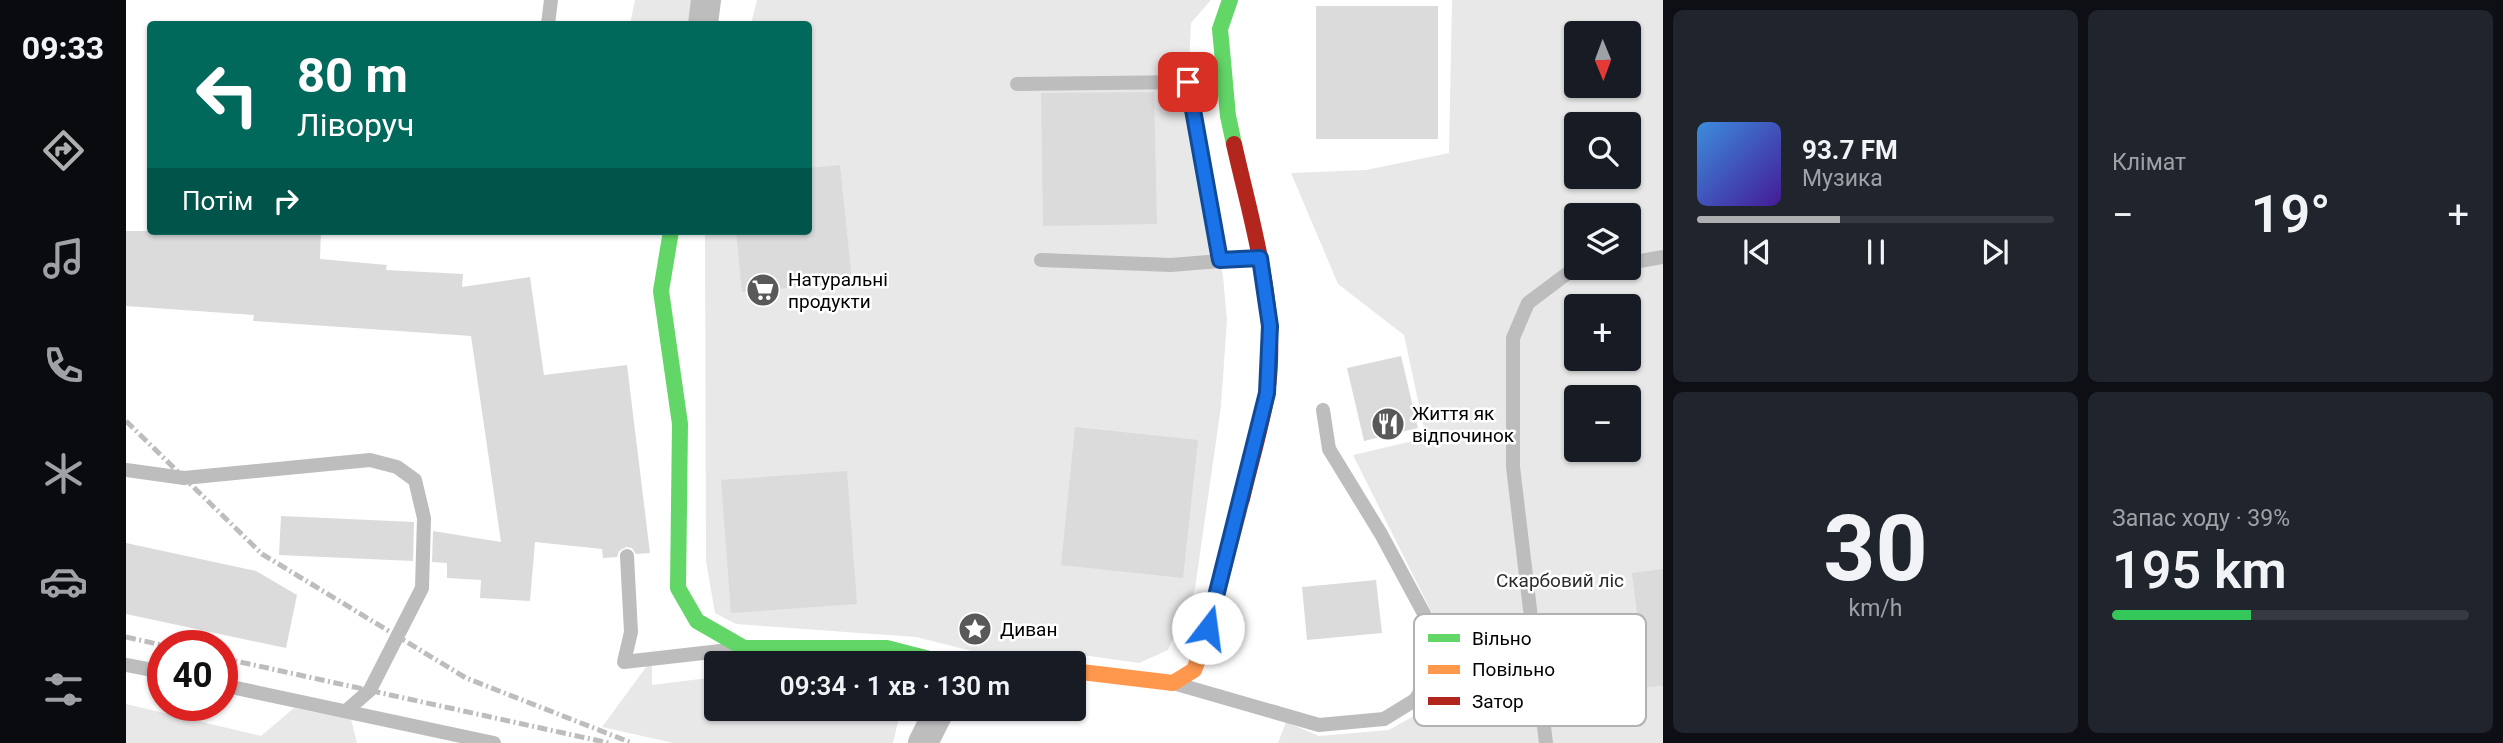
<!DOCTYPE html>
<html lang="uk">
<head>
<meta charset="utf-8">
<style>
	:root { --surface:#171b24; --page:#20242c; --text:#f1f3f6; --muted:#9ea1a6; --line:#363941; --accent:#adaeaf }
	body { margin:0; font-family:Roboto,sans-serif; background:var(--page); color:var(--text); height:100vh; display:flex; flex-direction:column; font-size:26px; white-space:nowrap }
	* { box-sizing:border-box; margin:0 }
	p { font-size:23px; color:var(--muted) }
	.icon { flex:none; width:38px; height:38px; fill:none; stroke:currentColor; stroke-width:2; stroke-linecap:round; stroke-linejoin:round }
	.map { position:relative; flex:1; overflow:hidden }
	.panel { display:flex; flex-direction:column; gap:10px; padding:10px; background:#0d0f14; width:840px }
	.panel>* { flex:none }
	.hud { position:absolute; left:21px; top:21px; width:665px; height:214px; border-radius:7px; box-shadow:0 2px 5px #0004; background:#00695c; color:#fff; overflow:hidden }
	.needle { width:46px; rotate:179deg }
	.fabs { position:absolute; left:1438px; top:21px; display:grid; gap:14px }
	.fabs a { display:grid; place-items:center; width:77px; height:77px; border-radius:7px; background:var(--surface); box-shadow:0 2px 5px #0004; font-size:35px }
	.speed { position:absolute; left:21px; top:630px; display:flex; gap:14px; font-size:35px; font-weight:700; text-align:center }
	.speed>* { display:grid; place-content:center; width:91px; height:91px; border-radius:50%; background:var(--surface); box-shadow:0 2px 5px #0004; line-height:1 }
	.speed .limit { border:10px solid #d22; background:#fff; color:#111 }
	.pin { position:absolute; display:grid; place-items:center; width:60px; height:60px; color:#fff; margin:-30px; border-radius:14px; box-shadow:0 4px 10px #0006 }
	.me { position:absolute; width:77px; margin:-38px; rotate:15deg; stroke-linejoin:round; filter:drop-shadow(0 0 5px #0008) }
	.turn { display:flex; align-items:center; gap:24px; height:147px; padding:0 35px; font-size:32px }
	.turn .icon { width:91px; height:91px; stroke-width:2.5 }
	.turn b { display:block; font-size:49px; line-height:60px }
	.then { display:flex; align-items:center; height:66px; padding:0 35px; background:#0003; gap:14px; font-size:26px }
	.big { font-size:52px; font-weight:600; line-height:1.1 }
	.panel .tile { flex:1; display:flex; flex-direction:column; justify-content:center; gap:10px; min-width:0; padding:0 24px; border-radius:10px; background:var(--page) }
	.panel .dial { align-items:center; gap:0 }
	.dial b { font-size:91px; line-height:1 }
	.song { display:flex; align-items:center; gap:21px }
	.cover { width:84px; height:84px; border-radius:10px; background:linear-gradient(135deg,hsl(210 70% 55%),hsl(260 70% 35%)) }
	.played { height:7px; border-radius:4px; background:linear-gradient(90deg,var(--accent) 40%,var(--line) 40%) }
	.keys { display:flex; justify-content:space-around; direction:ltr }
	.heat { display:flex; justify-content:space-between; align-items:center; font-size:38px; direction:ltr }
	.charge { height:10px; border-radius:5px; background:linear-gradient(90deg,#34c759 39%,var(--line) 0) }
	.panel .tiles { flex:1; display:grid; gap:10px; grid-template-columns:repeat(2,1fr) }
	.trip { position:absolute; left:578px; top:651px; width:382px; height:70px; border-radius:7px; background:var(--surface); box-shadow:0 2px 5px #0004; font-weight:600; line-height:70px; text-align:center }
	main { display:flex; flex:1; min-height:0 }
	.tab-bar { display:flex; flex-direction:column; width:126px; justify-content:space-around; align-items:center; background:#090b0e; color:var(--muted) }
	.tab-bar .icon { width:49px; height:49px }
	.tab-bar .current { color:var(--accent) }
	.tab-bar b { font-size:32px; color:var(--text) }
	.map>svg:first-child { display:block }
	.green { fill:#e8e8e8; fill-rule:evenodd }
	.building { fill:#dbdbdb }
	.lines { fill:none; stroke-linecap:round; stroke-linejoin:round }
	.lane { stroke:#bdbdbd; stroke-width:14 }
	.street { stroke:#bdbdbd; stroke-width:30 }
	.fast { stroke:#63d668; stroke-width:16 }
	.slow { stroke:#ff974d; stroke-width:16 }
	.jam { stroke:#b3261e; stroke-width:16 }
	.rail { stroke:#bdbdbd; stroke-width:5; stroke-dasharray:10 3.5 2 3.5; stroke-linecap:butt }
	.route-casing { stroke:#114b97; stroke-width:18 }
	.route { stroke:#1a73e8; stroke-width:12 }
	.labels { text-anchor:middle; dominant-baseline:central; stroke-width:5; stroke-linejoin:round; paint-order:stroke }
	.poi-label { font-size:19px; fill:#000; stroke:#fff; text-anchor:start }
	.park-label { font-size:19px; fill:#2c2c2c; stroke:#fff }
	.key { fill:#fff; stroke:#b2b2b2; stroke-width:2 }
	.key-label { font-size:19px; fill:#000 }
</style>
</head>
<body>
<main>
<nav class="tab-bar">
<b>09:33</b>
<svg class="icon current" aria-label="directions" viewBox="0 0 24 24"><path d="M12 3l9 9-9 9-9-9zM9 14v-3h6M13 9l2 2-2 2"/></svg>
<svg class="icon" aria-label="music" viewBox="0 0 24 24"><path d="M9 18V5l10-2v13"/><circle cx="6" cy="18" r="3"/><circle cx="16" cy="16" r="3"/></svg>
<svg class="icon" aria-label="phone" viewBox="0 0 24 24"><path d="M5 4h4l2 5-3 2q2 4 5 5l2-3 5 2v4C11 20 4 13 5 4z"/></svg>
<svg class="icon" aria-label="climate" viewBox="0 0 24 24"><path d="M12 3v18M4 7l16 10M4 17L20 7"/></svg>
<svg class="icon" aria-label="car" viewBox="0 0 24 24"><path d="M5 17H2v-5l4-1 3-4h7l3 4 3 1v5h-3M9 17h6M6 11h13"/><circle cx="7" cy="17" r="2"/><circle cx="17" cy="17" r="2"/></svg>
<svg class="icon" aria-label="filters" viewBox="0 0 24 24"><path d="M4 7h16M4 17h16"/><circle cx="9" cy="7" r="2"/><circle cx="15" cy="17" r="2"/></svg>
</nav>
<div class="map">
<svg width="1537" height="743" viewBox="0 0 1537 743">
	<rect width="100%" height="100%" fill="#fff"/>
	<!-- green -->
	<g class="green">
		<polygon points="509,0 566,0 562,24 504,24"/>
		<polygon points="631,0 1085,0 1065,23 1062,82 1097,276 1101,320 1095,406 1069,589 1042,650 1013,663 935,652 850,652 790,637 610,624 589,613 580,561 579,231 682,231 682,24 625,24"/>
		<path d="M1326 0H1537V743H1152L1160 722 1193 736 1263 730 1298 710 1314 673 1308 617 1227 455 1300 438 1278 335 1212 284 1165 173 1240 170 1323 153ZM1451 33H1503V86H1451ZM1451 124H1503V177H1451ZM1451 215H1503V268H1451ZM1451 306H1503V359H1451ZM1451 397H1503V450H1451Z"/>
		<polygon points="526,659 526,685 590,677 590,709 775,709 767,743 547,743 476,727"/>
		<polygon points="0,704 135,736 168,708 225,719 231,743 0,743"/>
	</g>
	<!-- building -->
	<g class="building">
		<rect x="1190" y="6" width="122" height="133"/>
		<polygon points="1028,92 1031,224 917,226 915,93"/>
		<polygon points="714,165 726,282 616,292 610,231 682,231 682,168"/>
		<polygon points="0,231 195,231 194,259 261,265 260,270 337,274 336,287 404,277 418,375 501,365 524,553 510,554 506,548 500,547 493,551 491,557 477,558 476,549 409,542 404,601 354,598 355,580 321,578 321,563 306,562 307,531 375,542 345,336 127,321 128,315 0,306"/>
		<polygon points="1275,356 1292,428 1238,441 1221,368"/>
		<polygon points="949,427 1072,440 1057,578 935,565"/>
		<polygon points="721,471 731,604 605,613 595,480"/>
		<polygon points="155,516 288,522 287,561 153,555"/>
		<polygon points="0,543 130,571 171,595 160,648 0,614"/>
		<polygon points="1537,569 1537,686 1520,687 1506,573"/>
		<polygon points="1250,580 1256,633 1181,640 1176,587"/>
	</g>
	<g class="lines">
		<!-- lane -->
		<g class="lane">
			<polyline points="422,24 425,0"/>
			<polyline points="891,84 1062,82 1094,260"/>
			<polyline points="915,260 1045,265 1131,258"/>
			<polyline points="1503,263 1537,257"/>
			<polyline points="0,470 58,478 244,460 271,467 289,480 298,518 296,588 244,690 220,711"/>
			<polyline points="501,556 505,632 498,662 603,650"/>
			<polyline points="0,665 37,672"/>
			<polyline points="96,685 368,743"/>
			<polyline points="1054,685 1193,725 1258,719 1289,700 1307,672 1303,623 1255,534 1203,449 1197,410"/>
			<polyline points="1420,743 1387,467 1387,338 1402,303 1442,273 1474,268"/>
		</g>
		<!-- street -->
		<g class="street">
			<polyline points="577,24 580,0"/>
			<polyline points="797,743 814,709"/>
		</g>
		<!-- fast -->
		<g class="fast">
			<polyline points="1104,0 1094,29 1102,116 1108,144"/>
			<polyline points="545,231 535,291 554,424 552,588 571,621 618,648 761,648 819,663"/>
		</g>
		<!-- slow -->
		<polyline class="slow" points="947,671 1047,683 1068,670 1077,647 1116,499"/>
		<!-- jam -->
		<path class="jam" d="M1108 144C1126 225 1154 311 1141 394 1135 429 1124 464 1116 499"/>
		<!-- rail -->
		<g class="rail">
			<polyline points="0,421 136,554 340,678 506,743"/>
			<polyline points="0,637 40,646"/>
			<polyline points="96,658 483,743"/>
		</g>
	</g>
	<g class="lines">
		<defs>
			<polyline id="route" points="1062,82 1094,260 1134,258 1144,326 1141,393 1082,628"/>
		</defs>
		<!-- route casing -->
		<use href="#route" class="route-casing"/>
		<!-- route -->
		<use href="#route" class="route"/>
	</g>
	<!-- icons -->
	<defs>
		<symbol id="supermarket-disc" viewBox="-11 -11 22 22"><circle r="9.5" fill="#595959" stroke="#fff"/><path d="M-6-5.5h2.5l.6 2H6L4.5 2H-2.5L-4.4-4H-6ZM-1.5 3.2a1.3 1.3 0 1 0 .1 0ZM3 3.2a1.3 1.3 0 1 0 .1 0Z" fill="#fff"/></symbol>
		<symbol id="restaurant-disc" viewBox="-11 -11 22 22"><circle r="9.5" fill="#595959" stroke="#fff"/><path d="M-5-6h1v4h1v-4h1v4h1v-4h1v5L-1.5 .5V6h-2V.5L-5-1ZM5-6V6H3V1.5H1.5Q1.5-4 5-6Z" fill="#fff"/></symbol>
		<symbol id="sight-disc" viewBox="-11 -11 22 22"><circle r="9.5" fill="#595959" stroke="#fff"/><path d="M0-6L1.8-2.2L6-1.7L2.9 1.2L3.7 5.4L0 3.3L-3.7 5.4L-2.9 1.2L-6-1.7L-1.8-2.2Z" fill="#fff"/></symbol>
	</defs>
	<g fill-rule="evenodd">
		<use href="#supermarket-disc" x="618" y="271" width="38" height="38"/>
		<use href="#restaurant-disc" x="1243" y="405" width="38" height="38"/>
		<use href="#sight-disc" x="830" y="610" width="38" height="38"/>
	</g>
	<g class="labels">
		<!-- poi labels -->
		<g class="poi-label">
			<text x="662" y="279">Натуральні<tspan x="662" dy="22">продукти</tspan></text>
			<text x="1286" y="413">Життя як<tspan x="1286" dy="22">відпочинок</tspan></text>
			<text x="874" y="629">Диван</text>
		</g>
		<!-- park labels -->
		<g class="park-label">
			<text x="1434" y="580">Скарбовий ліс</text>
		</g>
	</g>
	<!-- legend -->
	<rect x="1288" y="614" width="232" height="112" rx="10" class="key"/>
	<rect x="1302" y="634" width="32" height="8" fill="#63d668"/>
	<rect x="1302" y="665" width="32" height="9" fill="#ff974d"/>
	<rect x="1302" y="697" width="32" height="8" fill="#b3261e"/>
	<g class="key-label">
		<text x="1346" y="645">Вільно</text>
		<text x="1346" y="676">Повільно</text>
		<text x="1346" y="708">Затор</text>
	</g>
</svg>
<div class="fabs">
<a><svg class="needle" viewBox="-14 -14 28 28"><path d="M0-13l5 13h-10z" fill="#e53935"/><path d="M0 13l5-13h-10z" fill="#9ea1a6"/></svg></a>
<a><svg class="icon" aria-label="search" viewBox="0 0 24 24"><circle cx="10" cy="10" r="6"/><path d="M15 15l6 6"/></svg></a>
<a><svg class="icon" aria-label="layers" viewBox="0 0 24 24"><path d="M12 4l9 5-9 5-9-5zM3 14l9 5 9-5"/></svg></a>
<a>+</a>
<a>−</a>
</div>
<div class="speed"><div class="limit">40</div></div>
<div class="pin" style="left:1062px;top:82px;background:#d93025"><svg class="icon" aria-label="arrive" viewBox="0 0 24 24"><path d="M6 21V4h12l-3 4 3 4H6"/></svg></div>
<svg class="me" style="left:1082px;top:628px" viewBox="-20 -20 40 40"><circle r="19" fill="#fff"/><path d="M0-13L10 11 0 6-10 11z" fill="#1a73e8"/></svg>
<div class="trip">09:34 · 1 хв · 130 m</div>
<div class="hud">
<div class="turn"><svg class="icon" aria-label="left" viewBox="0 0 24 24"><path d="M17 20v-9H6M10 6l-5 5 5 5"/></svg><div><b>80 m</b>Ліворуч</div></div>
<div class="then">Потім<svg class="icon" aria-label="right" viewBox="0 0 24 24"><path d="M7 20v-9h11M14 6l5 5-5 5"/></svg></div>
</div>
</div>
<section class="panel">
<div class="tiles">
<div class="tile">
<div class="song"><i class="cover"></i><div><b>93.7 FM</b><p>Музика</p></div></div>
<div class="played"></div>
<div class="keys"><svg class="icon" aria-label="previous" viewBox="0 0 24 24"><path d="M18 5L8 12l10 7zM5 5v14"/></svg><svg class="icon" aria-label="pause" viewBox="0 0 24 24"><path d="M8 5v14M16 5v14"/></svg><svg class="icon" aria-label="next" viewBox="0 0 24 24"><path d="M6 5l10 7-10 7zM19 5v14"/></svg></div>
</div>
<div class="tile"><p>Клімат</p>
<div class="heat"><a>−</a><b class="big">19°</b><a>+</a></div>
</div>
<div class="tile dial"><b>30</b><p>km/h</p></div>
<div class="tile"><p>Запас ходу · 39%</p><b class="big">195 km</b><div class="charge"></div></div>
</div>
</section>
</main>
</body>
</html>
